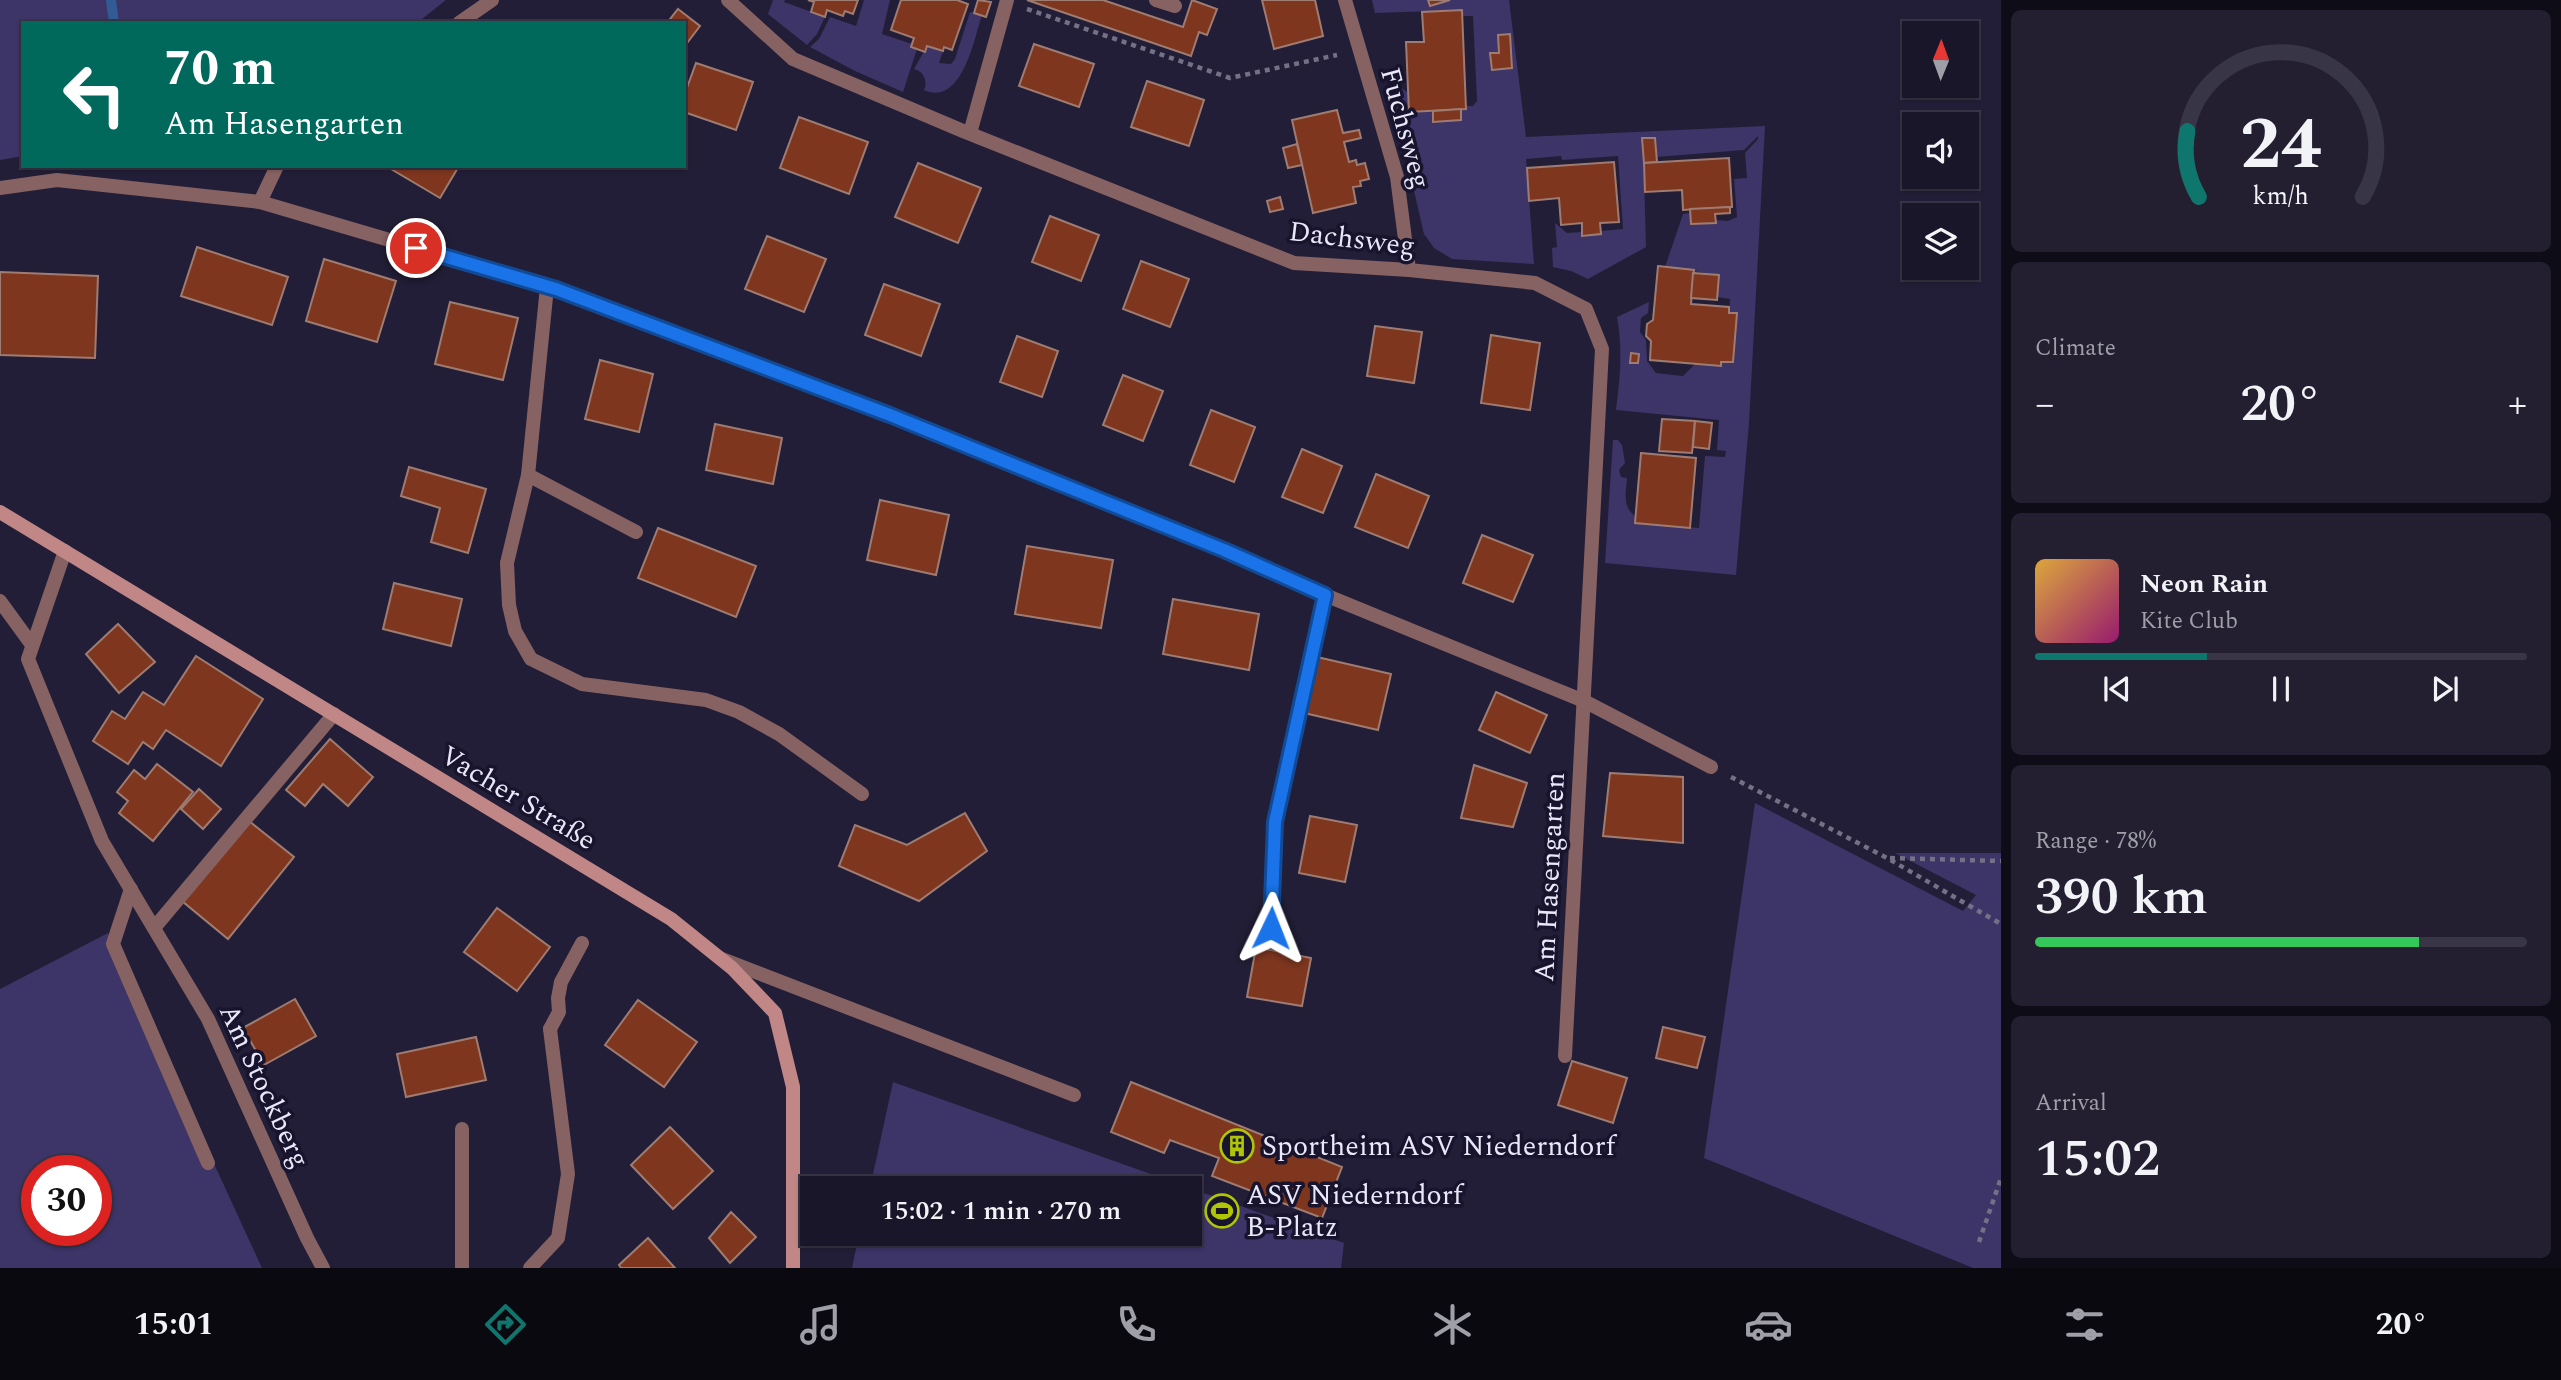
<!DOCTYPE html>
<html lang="en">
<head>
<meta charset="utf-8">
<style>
	:root { --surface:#1a1629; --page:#231f31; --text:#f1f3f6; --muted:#9f9fa8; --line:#383546; --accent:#0f766e }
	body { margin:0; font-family:Spectral,serif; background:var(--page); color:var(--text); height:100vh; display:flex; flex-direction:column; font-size:26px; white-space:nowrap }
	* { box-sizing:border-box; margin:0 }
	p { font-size:23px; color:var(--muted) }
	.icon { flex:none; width:38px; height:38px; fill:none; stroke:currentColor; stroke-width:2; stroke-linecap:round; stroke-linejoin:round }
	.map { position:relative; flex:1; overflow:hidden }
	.details { display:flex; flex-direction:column; gap:10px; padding:10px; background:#0e0c17; width:560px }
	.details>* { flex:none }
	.top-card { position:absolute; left:21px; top:21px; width:665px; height:147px; border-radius:0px; box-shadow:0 2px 5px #0004,0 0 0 2px var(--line); background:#00695c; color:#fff; overflow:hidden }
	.needle { width:46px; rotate:1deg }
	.fabs { position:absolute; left:1902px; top:21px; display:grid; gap:14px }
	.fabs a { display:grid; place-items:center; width:77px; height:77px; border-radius:0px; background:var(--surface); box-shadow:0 2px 5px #0004,0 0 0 2px var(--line); font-size:35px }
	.speed { position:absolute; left:21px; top:1155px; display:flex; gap:14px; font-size:35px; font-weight:700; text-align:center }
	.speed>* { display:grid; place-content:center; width:91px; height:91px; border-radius:50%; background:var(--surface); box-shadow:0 2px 5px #0004,0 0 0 2px var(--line); line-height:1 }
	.speed .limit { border:10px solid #d22; background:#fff; color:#111 }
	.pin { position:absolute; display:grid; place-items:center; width:60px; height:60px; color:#fff; margin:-30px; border:4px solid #fff; border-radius:50%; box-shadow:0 2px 7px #0007 }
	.me { position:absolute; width:77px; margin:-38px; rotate:2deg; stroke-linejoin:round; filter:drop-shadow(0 0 5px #0008) }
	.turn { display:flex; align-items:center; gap:24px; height:147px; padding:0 28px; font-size:32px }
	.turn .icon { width:91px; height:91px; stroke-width:2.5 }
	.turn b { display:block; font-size:49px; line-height:60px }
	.big { font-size:52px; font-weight:600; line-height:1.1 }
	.details .widget { flex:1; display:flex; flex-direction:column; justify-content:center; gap:10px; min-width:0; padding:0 24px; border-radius:10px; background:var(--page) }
	.details .dial { align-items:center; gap:0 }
	.dial svg { height:182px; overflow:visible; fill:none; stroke:var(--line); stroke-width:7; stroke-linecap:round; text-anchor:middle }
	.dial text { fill:var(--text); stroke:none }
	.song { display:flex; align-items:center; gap:21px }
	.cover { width:84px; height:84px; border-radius:10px; background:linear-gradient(135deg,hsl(40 70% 55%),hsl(320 70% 35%)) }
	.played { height:7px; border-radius:4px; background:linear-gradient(90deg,var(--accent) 35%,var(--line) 35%) }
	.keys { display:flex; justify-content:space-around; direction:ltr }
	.heat { display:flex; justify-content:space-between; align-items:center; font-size:38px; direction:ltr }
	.charge { height:10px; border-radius:5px; background:linear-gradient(90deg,#34c759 78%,var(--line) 0) }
	.trip { position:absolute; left:800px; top:1176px; width:402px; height:70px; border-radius:0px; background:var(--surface); box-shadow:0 2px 5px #0004,0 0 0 2px var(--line); font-weight:600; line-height:70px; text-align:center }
	.tabs { display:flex; height:112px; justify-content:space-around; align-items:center; background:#0a0910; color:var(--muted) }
	.tabs .icon { width:49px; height:49px }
	.tabs .active { color:var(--accent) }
	.tabs b { font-size:32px; color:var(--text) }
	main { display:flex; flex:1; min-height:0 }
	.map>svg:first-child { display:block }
	.green { fill:#3d3467; fill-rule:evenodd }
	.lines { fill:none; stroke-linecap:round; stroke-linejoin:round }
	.stream { stroke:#325a95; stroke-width:10 }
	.building { fill:#7e361f; stroke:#9f7c71; stroke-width:2 }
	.path { stroke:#747187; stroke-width:4.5; stroke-dasharray:5 5; stroke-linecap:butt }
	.lane { stroke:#876262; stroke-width:14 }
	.street { stroke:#876262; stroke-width:14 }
	.secondary { stroke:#c18686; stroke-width:14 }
	.route-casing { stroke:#114b97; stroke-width:18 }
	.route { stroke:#1a73e8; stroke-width:12 }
	.labels { text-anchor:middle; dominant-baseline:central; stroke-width:7; stroke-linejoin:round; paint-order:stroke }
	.street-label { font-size:28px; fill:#e9e8f9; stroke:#18142d }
	.poi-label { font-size:28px; fill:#e9e8f9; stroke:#18142d; text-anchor:start }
</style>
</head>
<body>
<main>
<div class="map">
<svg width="2001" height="1268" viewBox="0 0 2001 1268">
	<rect width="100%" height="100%" fill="#221e37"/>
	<!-- green -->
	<g class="green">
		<polygon points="0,0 446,0 417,23 23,23 23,156 0,160"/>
		<polygon points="773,0 785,0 784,2 825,17 817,34 807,45 768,14"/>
		<polygon points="864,0 890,0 882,34 912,44 911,47 917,49 903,92 855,71 810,47 819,39 830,17 856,26"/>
		<path d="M1372 0H1509L1526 137 1765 126 1749 423 1736 575 1605 563 1613 440H1618L1622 445 1625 463 1619 470 1621 477 1627 478C1626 493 1622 506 1635 516V523L1699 528 1705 456 1725 457 1726 451 1717 450 1719 420 1616 410C1620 378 1623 350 1617 317L1649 302 1648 313 1641 318 1640 332 1646 340 1647 361 1656 373 1683 376 1695 364 1720 366 1721 362H1732L1737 313H1729L1730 299 1717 297 1719 275 1665 267 1683 214 1690 213 1691 224 1715 223V220L1728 221 1737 217 1734 179 1747 178 1745 153 1758 139V136L1744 150 1656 157 1655 138 1643 139 1646 247 1588 279 1571 271 1553 267 1552 248 1557 247 1555 223 1567 233 1582 232 1583 236 1600 234 1601 231 1623 229 1618 156 1562 160 1561 156 1526 159 1534 264 1452 259 1434 248 1424 234 1390 87 1398 85 1408 93 1409 111H1433V122L1461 109H1466V106H1473L1477 101 1473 16H1462L1461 10 1375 13Z"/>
		<path d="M970 12 982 15C974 39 962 107 924 90 928 82 924 71 914 69L927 46 943 51 939 63 951 64 955 59Z"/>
		<polygon points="1755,803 1963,911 1976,895 1895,853 2001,853 2001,1268 1973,1268 1704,1158"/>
		<path d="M108 933 262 1268H0V989ZM37 1171H96V1230H37Z"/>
		<polygon points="893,1082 1190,1188 870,1188"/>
		<polygon points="1190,1188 1344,1243 1341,1268 852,1268 859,1234 1190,1234"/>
	</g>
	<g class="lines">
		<!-- stream -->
		<polyline class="stream" points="111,0 114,23"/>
	</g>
	<!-- building -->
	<g class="building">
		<polygon points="808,0 858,0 853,14 845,11 843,16 827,10 825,17 811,12 814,2"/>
		<polygon points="901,0 957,0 968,4 952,50 944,47 943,51 927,46 925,52 911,47 914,38 891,30"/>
		<polygon points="978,0 991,2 986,17 974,13"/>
		<polygon points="1027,0 1103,0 1183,27 1192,0 1217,9 1207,35 1199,32 1191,56"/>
		<polygon points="1262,0 1315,0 1323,36 1274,49"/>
		<polygon points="1428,0 1450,0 1430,6"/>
		<polygon points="678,9 700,26 684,47 684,23 667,23"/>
		<polygon points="1462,10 1466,109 1409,112 1406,42 1424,42 1422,12"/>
		<polygon points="1510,34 1512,68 1492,70 1490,53 1499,53 1498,35"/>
		<polygon points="1034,44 1094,64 1079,107 1019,86"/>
		<polygon points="696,63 753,82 736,130 684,112 684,96"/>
		<polygon points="1147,81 1204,100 1189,146 1131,127"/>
		<polygon points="1461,109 1461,120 1433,122 1433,111"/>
		<polygon points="1337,110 1343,133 1359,130 1361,138 1344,142 1349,162 1356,160 1357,165 1365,163 1369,179 1360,181 1361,186 1353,187 1356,203 1313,213 1292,120"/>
		<polygon points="799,117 868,142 849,194 780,168"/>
		<polygon points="1642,138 1655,138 1657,162 1644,163"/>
		<polygon points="1297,144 1302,165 1288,168 1283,148"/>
		<polygon points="1729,158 1732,207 1683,210 1682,190 1645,192 1644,163"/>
		<polygon points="1614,162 1619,222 1600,223 1601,234 1582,236 1582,223 1561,225 1559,198 1529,201 1527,168"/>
		<polygon points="918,163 981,188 958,243 895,217"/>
		<polygon points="386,166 459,166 440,198"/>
		<polygon points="1280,197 1283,209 1270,212 1267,201"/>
		<polygon points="1730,207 1730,213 1715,214 1716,223 1691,224 1690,209"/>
		<polygon points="1050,216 1099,235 1081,281 1032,262"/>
		<polygon points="767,236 826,259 804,312 745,289"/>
		<polygon points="197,247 288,277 272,325 181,296"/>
		<polygon points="324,259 396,281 377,342 306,321"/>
		<polygon points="1141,261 1189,279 1170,327 1123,309"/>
		<polygon points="1658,266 1694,270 1691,304 1729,307 1729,313 1737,313 1733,362 1721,362 1721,366 1650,360 1651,341 1646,336 1647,324 1653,320"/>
		<polygon points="0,272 98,276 95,358 0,355"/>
		<polygon points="1693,273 1719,275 1717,300 1691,298"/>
		<polygon points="884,284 940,304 921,356 865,335"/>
		<polygon points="450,302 518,318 503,380 435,364"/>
		<polygon points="1375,326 1422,332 1414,383 1367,376"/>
		<polygon points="1491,335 1540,343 1530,410 1481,403"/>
		<polygon points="1017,336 1058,351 1042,397 1000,382"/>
		<polygon points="1631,353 1639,354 1638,363 1630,363"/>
		<polygon points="600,360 653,374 639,432 585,419"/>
		<polygon points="1123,375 1163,391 1143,441 1103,425"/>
		<polygon points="1211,410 1255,427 1234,482 1190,465"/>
		<polygon points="1662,419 1695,421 1692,453 1659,451"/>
		<polygon points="1695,421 1712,423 1709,449 1693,447"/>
		<polygon points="715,424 782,438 773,484 706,470"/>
		<polygon points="1302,449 1342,466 1323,513 1282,497"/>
		<polygon points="1641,453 1696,458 1690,528 1635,523"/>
		<polygon points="409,467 486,489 468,553 431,542 440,508 401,496"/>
		<polygon points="1376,474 1429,496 1408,548 1355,527"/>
		<polygon points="880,500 949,515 936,575 867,560"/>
		<polygon points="658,528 756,566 736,617 638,578"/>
		<polygon points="1482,535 1533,555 1513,602 1463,583"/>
		<polygon points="1027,546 1113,560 1101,628 1015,614"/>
		<polygon points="394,583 462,599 451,646 383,629"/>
		<polygon points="1173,599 1259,614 1249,670 1163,654"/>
		<polygon points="118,624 155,662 119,693 86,654"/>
		<polygon points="196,656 263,699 221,766 166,730 153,749 143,742 128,764 93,741 112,711 125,719 143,692 164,705"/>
		<polygon points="1317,657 1391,674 1378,730 1304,713"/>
		<polygon points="1496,692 1547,715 1530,753 1479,730"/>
		<polygon points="330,739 373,777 348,806 323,784 305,806 286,790"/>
		<polygon points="157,764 193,792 153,841 119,813 128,801 117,792 134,770 145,779"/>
		<polygon points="1474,765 1527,783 1513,827 1461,818"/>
		<polygon points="1610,773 1683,777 1683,843 1603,836"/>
		<polygon points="199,789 221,809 203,829 181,809"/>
		<polygon points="965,813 987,851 919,901 839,866 855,825 907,845"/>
		<polygon points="1310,816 1357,825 1345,882 1299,873"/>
		<polygon points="249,821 294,857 228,939 182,901"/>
		<polygon points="497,908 550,947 517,991 464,952"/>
		<polygon points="1256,947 1311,958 1302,1006 1247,997"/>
		<polygon points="295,999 316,1036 264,1065 243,1028"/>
		<polygon points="638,1000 697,1042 664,1087 605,1045"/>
		<polygon points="1663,1027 1705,1037 1697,1068 1656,1058"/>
		<polygon points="476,1037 486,1080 406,1097 397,1054"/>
		<polygon points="1572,1061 1627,1078 1613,1123 1558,1105"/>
		<polygon points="1131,1082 1342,1167 1322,1218 1212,1176 1219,1158 1170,1140 1164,1153 1111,1132"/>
		<polygon points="670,1127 713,1171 673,1209 631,1165"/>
		<polygon points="731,1212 756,1237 730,1263 709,1238"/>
		<polygon points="648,1238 675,1268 621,1268 619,1265"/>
	</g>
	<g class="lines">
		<!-- path -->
		<g class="path">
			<polyline points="1027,9 1230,78 1337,55"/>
			<polyline points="1731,777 1887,858 2001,924"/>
			<polyline points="1890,858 2001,861"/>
			<polyline points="1979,1242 2001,1178"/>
		</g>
		<!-- lane -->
		<g class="lane">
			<polyline points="1156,0 1175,6"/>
			<polyline points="528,475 636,532"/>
			<polyline points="507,563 509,605 515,631 531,659 582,684 706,700 739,712 779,734 862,794"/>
			<polyline points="0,601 32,645"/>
			<polyline points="131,889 113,944 208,1163"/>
			<polyline points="154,928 334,714"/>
			<polyline points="722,959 1074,1095"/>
			<polyline points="550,1029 559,1012 558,998 561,982 582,943"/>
			<polyline points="462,1129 462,1268"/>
		</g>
		<!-- street -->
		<g class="street">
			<polyline points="728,0 793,59 963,131 1294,263 1409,270 1535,283 1586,309 1602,349 1565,1056"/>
			<polyline points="1345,0 1397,177 1409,270"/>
			<polyline points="459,23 492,0"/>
			<polyline points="970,133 1007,0"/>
			<polyline points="0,188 57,180 260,202 556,289 890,415 1224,550 1325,595 1584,701 1711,767"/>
			<polyline points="260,202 277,166"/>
			<polyline points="65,551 28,659 102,841 208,1019 307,1238 323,1268"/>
			<polyline points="507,563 528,475 547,287"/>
			<polyline points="1271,928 1274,822 1325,595"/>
			<polyline points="530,1268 558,1238 568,1174 550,1029"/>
		</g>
		<!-- secondary -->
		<polyline class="secondary" points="0,512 671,919 732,968 775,1013 793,1087 793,1268"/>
	</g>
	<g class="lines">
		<defs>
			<polyline id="route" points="416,248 556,289 890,415 1224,550 1325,595 1275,822 1271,928"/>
		</defs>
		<!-- route casing -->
		<use href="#route" class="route-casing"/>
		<!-- route -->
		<use href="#route" class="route"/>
	</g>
	<!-- icons -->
	<defs>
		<symbol id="building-ring" viewBox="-11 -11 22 22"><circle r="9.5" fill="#18142d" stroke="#afc505" stroke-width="1.5"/><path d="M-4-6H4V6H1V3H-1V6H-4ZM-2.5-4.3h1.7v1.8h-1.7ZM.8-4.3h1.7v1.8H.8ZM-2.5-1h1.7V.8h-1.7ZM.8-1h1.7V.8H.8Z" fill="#afc505"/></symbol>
		<symbol id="stadium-ring" viewBox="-11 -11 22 22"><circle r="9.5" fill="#18142d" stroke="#afc505" stroke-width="1.5"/><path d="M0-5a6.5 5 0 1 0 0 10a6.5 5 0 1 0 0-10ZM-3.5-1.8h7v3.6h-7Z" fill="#afc505"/></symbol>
	</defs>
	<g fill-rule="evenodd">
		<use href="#building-ring" x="1218" y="1127" width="38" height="38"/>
		<use href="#stadium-ring" x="1203" y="1192" width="38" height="38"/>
	</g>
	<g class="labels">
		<!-- street labels -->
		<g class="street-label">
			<text transform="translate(1405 128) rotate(75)">Fuchsweg</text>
			<text transform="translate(1352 239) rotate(7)">Dachsweg</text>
			<text transform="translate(518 798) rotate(31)">Vacher Straße</text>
			<text transform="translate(1550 877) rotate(-87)">Am Hasengarten</text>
			<text transform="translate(264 1086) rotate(65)">Am Stockberg</text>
		</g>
		<!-- poi labels -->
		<g class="poi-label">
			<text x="1262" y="1146">Sportheim ASV Niederndorf</text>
			<text x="1246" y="1195">ASV Niederndorf<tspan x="1246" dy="32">B-Platz</tspan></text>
		</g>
	</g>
</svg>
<div class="fabs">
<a><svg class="needle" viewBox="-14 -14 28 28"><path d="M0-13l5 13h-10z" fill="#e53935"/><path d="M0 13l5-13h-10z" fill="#9f9fa8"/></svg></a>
<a><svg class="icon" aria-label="sound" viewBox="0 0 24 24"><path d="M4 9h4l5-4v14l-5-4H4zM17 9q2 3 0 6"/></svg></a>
<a><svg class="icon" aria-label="layers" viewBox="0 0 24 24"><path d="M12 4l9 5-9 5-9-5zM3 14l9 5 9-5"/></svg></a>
</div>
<div class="speed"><div class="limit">30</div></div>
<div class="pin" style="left:416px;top:248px;background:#d93025"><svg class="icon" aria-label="arrive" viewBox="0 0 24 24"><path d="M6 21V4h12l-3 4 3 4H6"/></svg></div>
<svg class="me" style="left:1271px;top:928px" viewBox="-20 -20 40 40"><path d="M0-17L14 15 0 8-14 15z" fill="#1a73e8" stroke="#fff" stroke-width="4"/></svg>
<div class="trip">15:02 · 1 min · 270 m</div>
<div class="top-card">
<div class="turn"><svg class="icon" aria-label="left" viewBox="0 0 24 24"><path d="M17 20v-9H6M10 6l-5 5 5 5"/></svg><div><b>70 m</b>Am Hasengarten</div></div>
</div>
</div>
<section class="details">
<div class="widget dial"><svg viewBox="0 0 100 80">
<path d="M14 69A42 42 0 1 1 86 69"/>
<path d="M14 69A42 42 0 0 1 9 40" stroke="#0f766e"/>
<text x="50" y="56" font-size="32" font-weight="700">24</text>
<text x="50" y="72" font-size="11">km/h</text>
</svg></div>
<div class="widget"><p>Climate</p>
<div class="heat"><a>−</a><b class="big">20°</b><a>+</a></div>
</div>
<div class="widget">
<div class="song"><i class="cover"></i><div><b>Neon Rain</b><p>Kite Club</p></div></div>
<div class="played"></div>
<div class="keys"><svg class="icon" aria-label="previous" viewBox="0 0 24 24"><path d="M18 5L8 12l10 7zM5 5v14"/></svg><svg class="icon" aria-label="pause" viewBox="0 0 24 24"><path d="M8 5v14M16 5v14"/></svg><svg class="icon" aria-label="next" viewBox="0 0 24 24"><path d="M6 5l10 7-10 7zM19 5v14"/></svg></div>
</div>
<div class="widget"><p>Range · 78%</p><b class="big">390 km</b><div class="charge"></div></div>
<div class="widget"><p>Arrival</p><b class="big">15:02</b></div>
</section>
</main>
<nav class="tabs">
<b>15:01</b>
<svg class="icon active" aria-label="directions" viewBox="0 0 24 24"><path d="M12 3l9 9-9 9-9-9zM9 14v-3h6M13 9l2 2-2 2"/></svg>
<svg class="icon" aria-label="music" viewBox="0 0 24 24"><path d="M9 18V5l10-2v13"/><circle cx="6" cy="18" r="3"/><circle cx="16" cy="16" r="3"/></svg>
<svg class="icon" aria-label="phone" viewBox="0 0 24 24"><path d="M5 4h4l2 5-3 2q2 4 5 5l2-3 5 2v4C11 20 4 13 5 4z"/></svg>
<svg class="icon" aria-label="climate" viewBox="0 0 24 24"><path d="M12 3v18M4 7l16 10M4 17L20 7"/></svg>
<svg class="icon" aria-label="car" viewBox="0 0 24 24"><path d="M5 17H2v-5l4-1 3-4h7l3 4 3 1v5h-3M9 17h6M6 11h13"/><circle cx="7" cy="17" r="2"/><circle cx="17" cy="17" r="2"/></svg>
<svg class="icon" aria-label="filters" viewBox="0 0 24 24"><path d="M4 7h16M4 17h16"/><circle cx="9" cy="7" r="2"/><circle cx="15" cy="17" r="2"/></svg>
<b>20°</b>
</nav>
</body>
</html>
